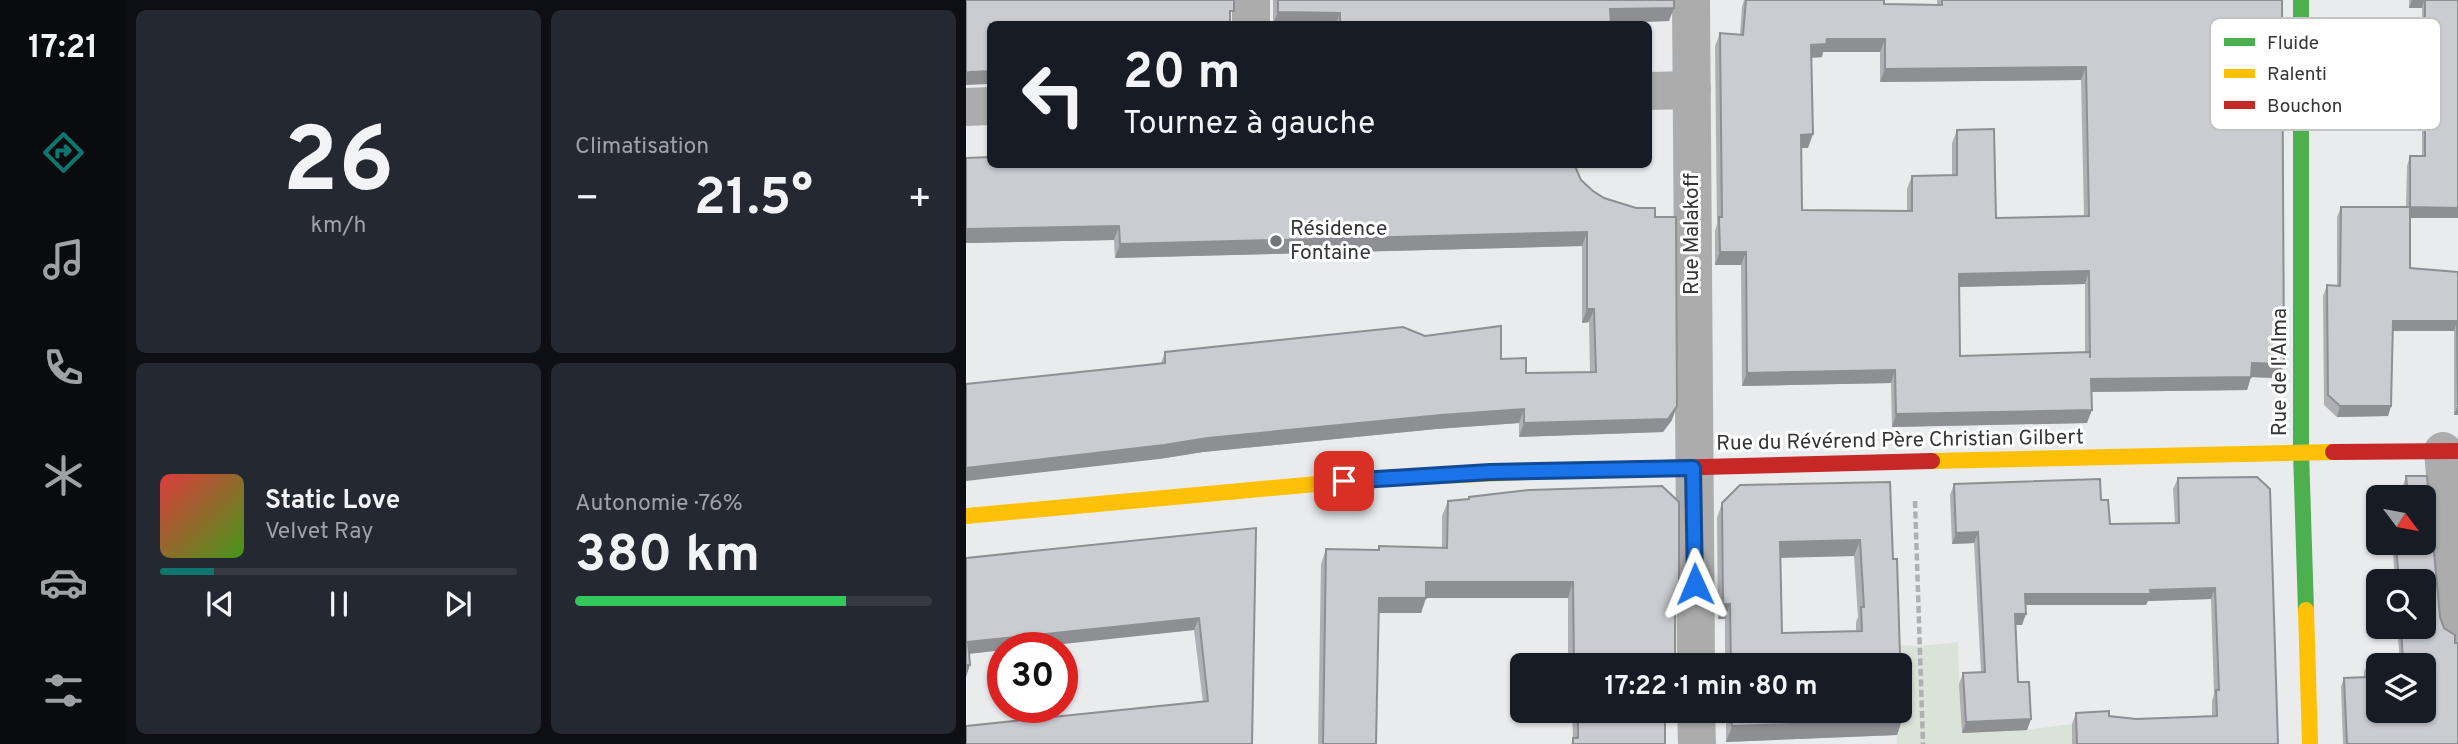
<!DOCTYPE html>
<html lang="fr">
<head>
<meta charset="utf-8">
<style>
	:root { --surface:#171b24; --page:#242831; --text:#f1f3f6; --muted:#9ea1a6; --line:#363941; --accent:#0f766e }
	body { margin:0; font-family:Overpass,sans-serif; background:var(--page); color:var(--text); height:100vh; display:flex; flex-direction:column; font-size:26px; white-space:nowrap }
	* { box-sizing:border-box; margin:0 }
	p { font-size:23px; color:var(--muted) }
	.icon { flex:none; width:38px; height:38px; fill:none; stroke:currentColor; stroke-width:2; stroke-linecap:round; stroke-linejoin:round }
	.map { position:relative; flex:1; overflow:hidden }
	.panel { display:flex; flex-direction:column; gap:10px; padding:10px; background:#0d0f14; width:840px }
	.panel>* { flex:none }
	.hud { position:absolute; left:21px; top:21px; width:665px; height:147px; border-radius:10px; box-shadow:0 2px 5px #0004; background:#171b24; color:var(--text); overflow:hidden }
	.needle { width:46px; rotate:122deg }
	.buttons { position:absolute; left:1400px; top:485px; display:grid; gap:14px }
	.buttons a { display:grid; place-items:center; width:70px; height:70px; border-radius:10px; background:var(--surface); box-shadow:0 2px 5px #0004; font-size:35px }
	.speed { position:absolute; left:21px; top:632px; display:flex; gap:14px; font-size:35px; font-weight:700; text-align:center }
	.speed>* { display:grid; place-content:center; width:91px; height:91px; border-radius:50%; background:var(--surface); box-shadow:0 2px 5px #0004; line-height:1 }
	.speed .limit { border:10px solid #d22; background:#fff; color:#111 }
	.pin { position:absolute; display:grid; place-items:center; width:60px; height:60px; color:#fff; margin:-30px; border-radius:14px; box-shadow:0 4px 10px #0006 }
	.me { position:absolute; width:77px; margin:-38px; rotate:359deg; stroke-linejoin:round; filter:drop-shadow(0 0 5px #0008) }
	.turn { display:flex; align-items:center; gap:24px; height:147px; padding:0 21px; font-size:32px }
	.turn .icon { width:91px; height:91px; stroke-width:2.5 }
	.turn b { display:block; font-size:49px; line-height:60px }
	.big { font-size:52px; font-weight:700; line-height:1.1 }
	.panel .tile { flex:1; display:flex; flex-direction:column; justify-content:center; gap:10px; min-width:0; padding:0 24px; border-radius:10px; background:var(--page) }
	.panel .dial { align-items:center; gap:0 }
	.dial b { font-size:91px; line-height:1 }
	.song { display:flex; align-items:center; gap:21px }
	.cover { width:84px; height:84px; border-radius:10px; background:linear-gradient(135deg,hsl(0 70% 55%),hsl(100 70% 35%)) }
	.played { height:7px; border-radius:4px; background:linear-gradient(90deg,var(--accent) 15%,var(--line) 15%) }
	.keys { display:flex; justify-content:space-around; direction:ltr }
	.heat { display:flex; justify-content:space-between; align-items:center; font-size:38px; direction:ltr }
	.charge { height:10px; border-radius:5px; background:linear-gradient(90deg,#34c759 76%,var(--line) 0) }
	.panel .tiles { flex:1; display:grid; gap:10px; grid-template-columns:repeat(2,1fr) }
	.trip { position:absolute; left:544px; top:653px; width:402px; height:70px; border-radius:10px; background:var(--surface); box-shadow:0 2px 5px #0004; font-weight:700; line-height:70px; text-align:center }
	main { display:flex; flex:1; min-height:0 }
	.menu { display:flex; flex-direction:column; width:126px; justify-content:space-around; align-items:center; background:#090b0e; color:var(--muted) }
	.menu .icon { width:49px; height:49px }
	.menu .current { color:var(--accent) }
	.menu b { font-size:32px; color:var(--text) }
	.map>svg:first-child { display:block }
	.green { fill:#dae3d7 }
	.lines { fill:none; stroke-linecap:round; stroke-linejoin:round }
	.path { stroke:#afb0b1; stroke-width:4.5; stroke-dasharray:7 3.5; stroke-linecap:butt }
	.street { stroke:#adacac; stroke-width:38 }
	.fast { stroke:#4caf50; stroke-width:16 }
	.slow { stroke:#ffc107; stroke-width:16 }
	.jam { stroke:#c62828; stroke-width:16 }
	.wall { fill:#afafb5; fill-rule:evenodd }
	.shaded-wall { fill:#8e8f93 }
	.building { fill:#cbccd2; stroke:#8e8f93; stroke-width:2; fill-rule:evenodd }
	.route-casing { stroke:#114b97; stroke-width:18 }
	.route { stroke:#1a73e8; stroke-width:12 }
	.poi-dot { fill:#747577; stroke:#fff; stroke-width:2.5 }
	.labels { text-anchor:middle; dominant-baseline:central; stroke-width:6; stroke-linejoin:round; paint-order:stroke }
	.poi-label { font-size:21px; fill:#353638; stroke:#fff; text-anchor:start }
	.street-label { font-size:21px; fill:#353638; stroke:#fff }
	.key { fill:#fff; stroke:#c2c3c3; stroke-width:2 }
	.key-label { font-size:19px; fill:#353638 }
</style>
</head>
<body>
<main>
<nav class="menu">
<b>17:21</b>
<svg class="icon current" aria-label="directions" viewBox="0 0 24 24"><path d="M12 3l9 9-9 9-9-9zM9 14v-3h6M13 9l2 2-2 2"/></svg>
<svg class="icon" aria-label="music" viewBox="0 0 24 24"><path d="M9 18V5l10-2v13"/><circle cx="6" cy="18" r="3"/><circle cx="16" cy="16" r="3"/></svg>
<svg class="icon" aria-label="phone" viewBox="0 0 24 24"><path d="M5 4h4l2 5-3 2q2 4 5 5l2-3 5 2v4C11 20 4 13 5 4z"/></svg>
<svg class="icon" aria-label="climate" viewBox="0 0 24 24"><path d="M12 3v18M4 7l16 10M4 17L20 7"/></svg>
<svg class="icon" aria-label="car" viewBox="0 0 24 24"><path d="M5 17H2v-5l4-1 3-4h7l3 4 3 1v5h-3M9 17h6M6 11h13"/><circle cx="7" cy="17" r="2"/><circle cx="17" cy="17" r="2"/></svg>
<svg class="icon" aria-label="filters" viewBox="0 0 24 24"><path d="M4 7h16M4 17h16"/><circle cx="9" cy="7" r="2"/><circle cx="15" cy="17" r="2"/></svg>
</nav>
<section class="panel">
<div class="tiles">
<div class="tile dial"><b>26</b><p>km/h</p></div>
<div class="tile"><p>Climatisation</p>
<div class="heat"><a>−</a><b class="big">21.5°</b><a>+</a></div>
</div>
<div class="tile">
<div class="song"><i class="cover"></i><div><b>Static Love</b><p>Velvet Ray</p></div></div>
<div class="played"></div>
<div class="keys"><svg class="icon" aria-label="previous" viewBox="0 0 24 24"><path d="M18 5L8 12l10 7zM5 5v14"/></svg><svg class="icon" aria-label="pause" viewBox="0 0 24 24"><path d="M8 5v14M16 5v14"/></svg><svg class="icon" aria-label="next" viewBox="0 0 24 24"><path d="M6 5l10 7-10 7zM19 5v14"/></svg></div>
</div>
<div class="tile"><p>Autonomie · 76%</p><b class="big">380 km</b><div class="charge"></div></div>
</div>
</section>
<div class="map">
<svg width="1492" height="744" viewBox="0 0 1492 744">
	<rect width="100%" height="100%" fill="#e9ebed"/>
	<!-- green -->
	<polygon class="green" points="992,642 993,684 1061,730 1106,724 1106,744 931,744 930,711 934,710 934,665 928,645 954,646"/>
	<g class="lines">
		<!-- path -->
		<polyline class="path" points="949,501 957,744"/>
		<!-- street -->
		<g class="street">
			<polyline points="285,0 285,24"/>
			<polyline points="725,0 730,665"/>
			<polyline points="682,91 726,90"/>
			<polyline points="0,107 24,106"/>
			<polyline points="1477,451 1492,624"/>
			<polyline points="730,710 731,744"/>
		</g>
		<!-- fast -->
		<polyline class="fast" points="1335,0 1335,452 1340,610"/>
		<!-- slow -->
		<g class="slow">
			<polyline points="966,461 1367,452"/>
			<polyline points="0,516 405,479 583,471"/>
			<polyline points="1340,610 1344,744"/>
		</g>
		<!-- jam -->
		<g class="jam">
			<polyline points="1367,452 1492,451"/>
			<polyline points="583,471 966,461"/>
		</g>
	</g>
	<!-- wall -->
	<g class="wall">
		<polygon points="307,0 708,0 703,21 645,23 645,24 307,24"/>
		<path d="M778 0H918V4L971 5V0H1316L1313 378 1285 377 1281 390 1125 392 1121 423 926 427 925 383 776 386 775 265H749V231L751 224 749 46 754 33 774 34 776 7ZM857 52H914V82L1115 80 1118 216 1030 218 991 130 986 143V175L946 176 941 189V211L836 210V148H842L845 58 856 57ZM1119 284V352L994 356 993 287Z"/>
		<polygon points="1443,0 1492,0 1492,218 1444,218 1444,268 1492,272 1492,415 1488,415 1488,331 1427,331 1425,406 1422,416 1371,417 1358,405 1357,296 1361,285 1371,286 1371,217 1375,207 1440,207 1441,166 1444,156 1456,156 1456,8 1443,8"/>
		<polygon points="0,158 615,180 627,191 638,198 689,217 706,420 697,432 553,437 553,423 470,429 237,452 193,459 195,363 199,352 459,336 535,359 560,373 624,372 623,322 616,323 616,246 149,258 148,240 0,243"/>
		<path d="M1440 476H1461L1474 617 1478 628 1489 635V643H1492V744H1377L1375 687 1378 678 1398 677V672L1402 663 1434 662 1431 626H1458V581H1429L1427 554 1430 545H1438V542H1458V497H1438L1437 486ZM1412 665H1458V710H1412Z"/>
		<polygon points="1212,478 1312,744 1106,744 1106,724 1110,713 1170,719 1246,716 1246,701 1248,694 1245,599 1182,601 1180,605 1060,605 1056,625 1050,625 1052,682 1065,719 1061,730 996,733 993,684 997,673 1015,672 1008,543 986,544 984,495 988,484 1135,500 1144,524 1209,523 1207,489"/>
		<path d="M924 482 927 559H931L936 720 931 735 760 742V710H934V665H759V619H752L751 518 756 503 774 485ZM888 556 892 617 890 622V631L816 633 814 557Z"/>
		<polygon points="503,497 713,604 709,617 709,658 706,665 602,665 602,598 460,598 455,613 413,613 410,744 352,744 355,564 360,549 412,550 413,546 476,547 476,516 482,501 502,499"/>
		<polygon points="290,528 286,744 237,702 228,630 37,648 37,650 3,654 0,677 0,558"/>
		<polygon points="606,710 699,710 699,744 605,744 607,740"/>
	</g>
	<!-- shaded-wall -->
	<g class="shaded-wall">
		<polygon points="1446,0 1458,0 1456,8 1443,8"/>
		<polygon points="708,8 703,21 640,23 644,9"/>
		<polygon points="312,12 374,13 370,24 307,24"/>
		<polygon points="861,39 919,39 914,52 857,52 856,57 840,58 845,45"/>
		<polygon points="1120,67 1115,80 914,82 919,69"/>
		<polygon points="24,71 24,80 23,84 0,85 0,73 4,72"/>
		<polygon points="847,134 842,148 831,148 835,135"/>
		<polygon points="1444,207 1492,208 1492,218 1440,218"/>
		<polygon points="153,226 148,240 0,243 0,229"/>
		<polygon points="621,232 616,246 149,258 154,244"/>
		<polygon points="754,252 780,252 775,265 749,265"/>
		<polygon points="1123,271 1119,284 988,287 993,274"/>
		<polygon points="621,309 628,309 623,322 616,323"/>
		<polygon points="1427,321 1491,321 1488,331 1423,331"/>
		<polygon points="1286,363 1318,364 1313,378 1281,377"/>
		<polygon points="929,370 925,383 776,386 781,373"/>
		<polygon points="1285,377 1281,390 1120,392 1125,379"/>
		<polygon points="1492,405 1492,415 1488,415"/>
		<polygon points="711,406 706,420 697,432 553,437 558,423"/>
		<polygon points="1374,406 1425,406 1422,416 1371,417"/>
		<polygon points="558,409 553,423 470,429 237,452 193,459 0,481 0,468 242,438 475,415"/>
		<polygon points="1126,410 1121,423 926,427 930,414"/>
		<polygon points="1012,532 1008,543 986,544 990,533"/>
		<polygon points="894,540 888,556 808,558 814,542"/>
		<polygon points="460,582 607,582 602,598 455,598"/>
		<polygon points="1249,588 1245,599 1182,601 1180,605 1055,605 1059,594"/>
		<polygon points="413,598 460,598 455,613 408,613"/>
		<polygon points="709,604 713,604 708,620"/>
		<polygon points="757,604 764,604 759,619 752,619"/>
		<polygon points="1049,614 1060,614 1056,625 1045,625"/>
		<polygon points="233,618 228,630 60,648 37,648 37,650 0,654 2,642"/>
		<polygon points="709,658 706,665 696,665 698,659"/>
		<polygon points="0,665 4,665 0,677"/>
		<polygon points="1065,719 1061,730 996,733 1000,722"/>
		<polygon points="936,720 931,735 760,742 766,726"/>
	</g>
	<!-- building -->
	<g class="building">
		<polygon points="0,0 268,0 268,11 264,11 264,24 24,24 24,71 4,72 0,73"/>
		<polygon points="312,0 708,0 708,8 644,9 645,24 374,24 374,13 312,12"/>
		<path d="M780 0H918V4L976 5V0H1316L1318 364 1286 363 1285 377 1125 379 1126 410 930 414 929 370 781 373 780 252H754L753 217H756L754 33 777 35ZM861 39H919V69L1120 67 1123 216 1030 218 1028 129 991 130V175L946 176V211L836 210 835 135 847 134 845 45 860 44ZM1123 271 1124 358V352L994 356 993 274Z"/>
		<polygon points="1459,0 1492,0 1492,208 1444,207 1444,156 1459,156"/>
		<polygon points="24,157 24,164 608,164 615,180 627,191 638,198 670,208 689,208 689,217 710,217 711,406 702,419 558,423 558,409 475,415 242,438 198,445 0,468 0,384 199,363 199,352 437,327 459,336 535,326 535,359 560,358 560,373 630,372 628,309 621,309 621,232 154,244 153,226 0,229 0,158"/>
		<polygon points="1375,207 1444,207 1444,268 1492,272 1492,405 1491,321 1427,321 1425,406 1374,406 1362,395 1361,285 1374,286"/>
		<path d="M1440 476H1461L1474 617 1478 628 1489 635V643H1492V744H1381L1378 678 1402 677V663L1437 662 1435 626H1458V581H1433L1430 545 1442 544V542H1458V497H1442ZM1412 665H1458V710H1412Z"/>
		<polygon points="1291,477 1304,489 1312,744 1111,744 1110,713 1143,711 1143,716 1170,719 1251,716 1250,690 1253,690 1249,588 1184,590 1185,594 1059,594 1060,614 1049,614 1052,682 1063,682 1065,719 1000,722 997,673 1019,672 1012,532 990,533 988,484 1134,479 1135,500 1142,500 1144,524 1213,523 1212,478"/>
		<path d="M924 482 927 559H931L936 720 766 726 765 710H934V665H765L764 604H757L756 503 774 485ZM894 540 898 607H895L896 631 816 633 814 542Z"/>
		<polygon points="696,486 713,502 713,604 709,604 709,658 698,659 698,665 608,665 607,582 460,582 460,598 413,598 410,744 357,744 360,549 413,550 413,546 481,548 482,501 503,499 503,497 563,490"/>
		<polygon points="290,528 286,744 0,744 0,726 242,701 233,618 2,642 4,665 0,665 0,558"/>
		<polygon points="612,710 699,710 699,744 607,744 607,738 612,738"/>
	</g>
	<g class="lines">
		<defs>
			<polyline id="route" points="378,481 524,472 727,468 729,584"/>
		</defs>
		<!-- route casing -->
		<use href="#route" class="route-casing"/>
		<!-- route -->
		<use href="#route" class="route"/>
	</g>
	<!-- markers -->
	<circle class="poi-dot" cx="310" cy="241" r="7"/>
	<g class="labels">
		<!-- poi labels -->
		<g class="poi-label">
			<text x="324" y="229">Résidence<tspan x="324" dy="24">Fontaine</tspan></text>
		</g>
		<!-- street labels -->
		<g class="street-label">
			<text transform="translate(726 234) rotate(-90)">Rue Malakoff</text>
			<text transform="translate(1314 372) rotate(-90)">Rue de l'Alma</text>
			<text transform="translate(934 441) rotate(-1)">Rue du Révérend Père Christian Gilbert</text>
		</g>
	</g>
	<!-- legend -->
	<rect x="1244" y="18" width="231" height="112" rx="10" class="key"/>
	<rect x="1258" y="38" width="31" height="8" fill="#4caf50"/>
	<rect x="1258" y="69" width="31" height="9" fill="#ffc107"/>
	<rect x="1258" y="101" width="31" height="8" fill="#c62828"/>
	<g class="key-label">
		<text x="1301" y="49">Fluide</text>
		<text x="1301" y="80">Ralenti</text>
		<text x="1301" y="112">Bouchon</text>
	</g>
</svg>
<div class="buttons">
<a><svg class="needle" viewBox="-14 -14 28 28"><path d="M0-13l5 13h-10z" fill="#e53935"/><path d="M0 13l5-13h-10z" fill="#9ea1a6"/></svg></a>
<a><svg class="icon" aria-label="search" viewBox="0 0 24 24"><circle cx="10" cy="10" r="6"/><path d="M15 15l6 6"/></svg></a>
<a><svg class="icon" aria-label="layers" viewBox="0 0 24 24"><path d="M12 4l9 5-9 5-9-5zM3 14l9 5 9-5"/></svg></a>
</div>
<div class="speed"><div class="limit">30</div></div>
<div class="pin" style="left:378px;top:481px;background:#d93025"><svg class="icon" aria-label="arrive" viewBox="0 0 24 24"><path d="M6 21V4h12l-3 4 3 4H6"/></svg></div>
<svg class="me" style="left:729px;top:584px" viewBox="-20 -20 40 40"><path d="M0-17L14 15 0 8-14 15z" fill="#1a73e8" stroke="#fff" stroke-width="4"/></svg>
<div class="trip">17:22 · 1 min · 80 m</div>
<div class="hud">
<div class="turn"><svg class="icon" aria-label="left" viewBox="0 0 24 24"><path d="M17 20v-9H6M10 6l-5 5 5 5"/></svg><div><b>20 m</b>Tournez à gauche</div></div>
</div>
</div>
</main>
</body>
</html>
